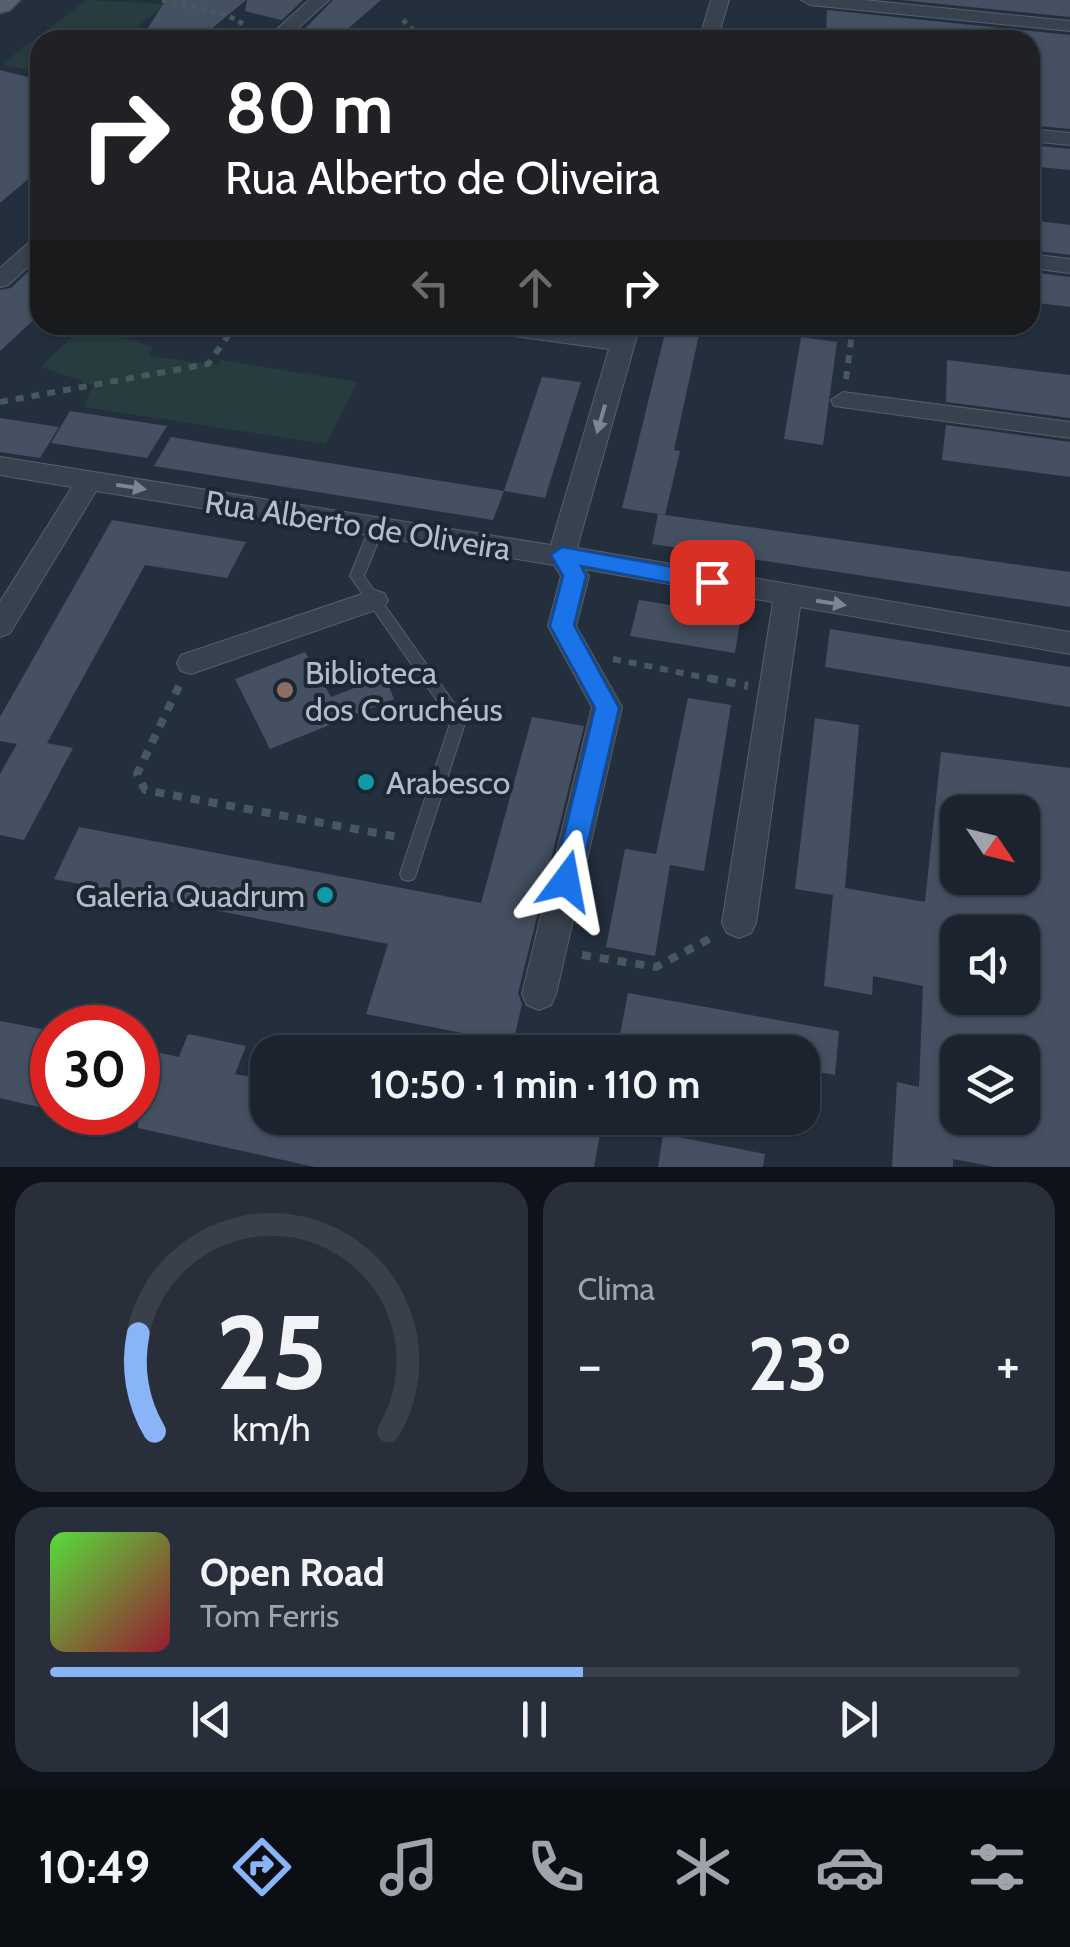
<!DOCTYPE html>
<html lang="pt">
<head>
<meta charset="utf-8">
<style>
	:root { --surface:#1b232e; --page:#282f3a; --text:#f1f3f6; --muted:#a0a4aa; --line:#39404a; --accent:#8ab4f8 }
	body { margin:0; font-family:Cabin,sans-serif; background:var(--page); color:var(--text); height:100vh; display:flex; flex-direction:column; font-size:38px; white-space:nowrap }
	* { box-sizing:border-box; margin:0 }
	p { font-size:32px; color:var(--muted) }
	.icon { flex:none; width:55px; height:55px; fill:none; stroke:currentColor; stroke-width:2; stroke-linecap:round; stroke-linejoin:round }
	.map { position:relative; height:1167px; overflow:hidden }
	.drawer { display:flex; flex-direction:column; gap:15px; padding:15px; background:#0f1319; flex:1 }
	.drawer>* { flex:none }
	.guide { position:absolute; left:30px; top:30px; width:1010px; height:305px; border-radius:30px; box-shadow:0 2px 8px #0004,0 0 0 2px var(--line); background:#202124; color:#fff; overflow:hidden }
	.needle { width:65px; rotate:125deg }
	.controls { position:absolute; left:940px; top:795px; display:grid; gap:20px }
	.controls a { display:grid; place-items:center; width:100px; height:100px; border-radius:20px; background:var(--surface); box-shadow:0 2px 8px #0004,0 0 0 2px var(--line); font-size:50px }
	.speed { position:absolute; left:30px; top:1005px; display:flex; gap:20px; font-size:50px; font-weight:700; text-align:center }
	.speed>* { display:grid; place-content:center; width:130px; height:130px; border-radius:50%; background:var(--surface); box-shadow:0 2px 8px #0004,0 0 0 2px var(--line); line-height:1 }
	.speed .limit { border:15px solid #d22; background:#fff; color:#111 }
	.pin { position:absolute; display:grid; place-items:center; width:85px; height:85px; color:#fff; margin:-42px; border-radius:20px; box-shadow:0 5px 15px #0006 }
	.me { position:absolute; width:110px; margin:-55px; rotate:13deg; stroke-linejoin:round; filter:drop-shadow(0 0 8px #0008) }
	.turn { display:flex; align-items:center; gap:35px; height:210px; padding:0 30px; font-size:45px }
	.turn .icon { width:130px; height:130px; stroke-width:2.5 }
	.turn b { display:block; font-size:70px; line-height:85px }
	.lanes { display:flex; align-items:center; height:95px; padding:0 30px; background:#0003; justify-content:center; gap:50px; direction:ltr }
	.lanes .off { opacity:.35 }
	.big { font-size:75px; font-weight:700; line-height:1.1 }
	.drawer .widget { flex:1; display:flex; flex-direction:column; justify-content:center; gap:15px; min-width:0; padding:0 35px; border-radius:30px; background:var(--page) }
	.drawer .dial { align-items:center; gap:0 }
	.dial svg { height:260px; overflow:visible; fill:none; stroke:var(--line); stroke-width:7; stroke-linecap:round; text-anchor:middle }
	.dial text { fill:var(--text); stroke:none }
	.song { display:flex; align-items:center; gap:30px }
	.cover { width:120px; height:120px; border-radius:15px; background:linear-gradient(135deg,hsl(110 70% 55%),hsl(350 70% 35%)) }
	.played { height:10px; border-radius:5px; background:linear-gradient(90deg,var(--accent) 55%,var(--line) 55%) }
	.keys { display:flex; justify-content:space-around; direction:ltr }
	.heat { display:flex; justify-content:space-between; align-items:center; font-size:55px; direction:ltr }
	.drawer .tiles { flex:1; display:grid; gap:15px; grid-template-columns:1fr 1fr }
	.widget:last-child { grid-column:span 2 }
	.trip { position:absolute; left:250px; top:1035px; width:570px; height:100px; border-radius:30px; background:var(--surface); box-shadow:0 2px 8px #0004,0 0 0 2px var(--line); font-weight:700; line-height:100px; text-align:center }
	.dock { display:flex; height:160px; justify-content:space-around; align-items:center; background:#0b0e12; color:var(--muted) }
	.dock .icon { width:70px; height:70px }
	.dock .on { color:var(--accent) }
	.dock b { font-size:45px; color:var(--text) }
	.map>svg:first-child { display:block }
	.green { fill:#263c3f }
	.building { fill:#455162; fill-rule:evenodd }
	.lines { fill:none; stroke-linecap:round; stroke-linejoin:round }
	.lane-casing { stroke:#565f6c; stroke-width:2 }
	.street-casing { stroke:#565f6c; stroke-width:2 }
	.primary-casing { stroke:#414a57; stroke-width:3 }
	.path-far2 { stroke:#44595c; stroke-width:5; stroke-dasharray:5 5; stroke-linecap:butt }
	.path-far1 { stroke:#44595c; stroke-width:6; stroke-dasharray:8 8; stroke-linecap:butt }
	.path { stroke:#44595c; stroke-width:8; stroke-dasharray:9 9; stroke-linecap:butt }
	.lane { fill:#38414e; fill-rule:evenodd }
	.street { fill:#38414e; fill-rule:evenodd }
	.primary { fill:#56606e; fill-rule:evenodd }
	.oneway { fill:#7c8592 }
	.route { fill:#1a73e8; stroke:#114b97; stroke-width:2.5 }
	.education-dot { fill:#8d6e63; stroke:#1d2633; stroke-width:4 }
	.culture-dot { fill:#0f9aa8; stroke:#1d2633; stroke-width:4 }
	.labels { text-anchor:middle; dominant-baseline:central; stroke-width:8; stroke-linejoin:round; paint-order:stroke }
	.street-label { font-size:32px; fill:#b4bcc9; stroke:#1d2633 }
	.poi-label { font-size:32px; fill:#b4bcc9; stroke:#1d2633; text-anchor:start }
</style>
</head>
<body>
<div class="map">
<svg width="1070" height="1167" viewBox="0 0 1070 1167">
	<rect width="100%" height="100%" fill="#242f3e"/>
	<!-- green -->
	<g class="green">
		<polygon points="87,0 166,4 120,40 40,40 40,73 2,64"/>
		<polygon points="84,325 153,347 148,356 218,365 221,360 358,382 326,444 83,407 93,385 41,367"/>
	</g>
	<!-- building -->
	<g class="building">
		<polygon points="166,0 246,0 198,40 140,40"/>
		<polygon points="247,0 303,0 282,20 245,11"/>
		<polygon points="333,0 381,0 335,40 294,40"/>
		<polygon points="901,0 1070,0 1070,17"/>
		<polygon points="827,10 1070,35 1070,129 1030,125 1030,40 876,40 826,35"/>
		<polygon points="0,70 40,80 40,169 0,203"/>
		<polygon points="1030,145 1070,149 1070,170 1030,166"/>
		<polygon points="1030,220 1070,225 1070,255 1030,250"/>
		<polygon points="35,265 40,267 40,314 0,351 0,290 11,288"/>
		<polygon points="1030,272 1070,277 1070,307 1030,302"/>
		<polygon points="667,325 701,325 674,450 680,451 665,515 622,508"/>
		<polygon points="801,337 837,342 823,445 784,439"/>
		<polygon points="947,360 1070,375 1070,418 946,402"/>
		<polygon points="542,377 581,382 545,498 504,491"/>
		<polygon points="70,411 167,426 147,458 51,443"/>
		<polygon points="0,418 59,427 40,458 0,452"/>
		<polygon points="946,425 1070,442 1070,477 942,460"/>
		<polygon points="171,437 254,451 504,491 493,520 154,466"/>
		<polygon points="658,514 1070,572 1070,607 652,544"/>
		<polygon points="112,520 246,542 227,578 145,565 47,743 73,748 24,840 0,835 0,774 17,744 0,741 0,717"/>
		<polygon points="639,600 741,616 735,653 630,636"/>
		<polygon points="830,629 1070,667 1070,707 825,667"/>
		<polygon points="305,652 331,697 385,676 394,699 270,749 235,679"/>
		<polygon points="688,698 731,705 704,871 670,865 655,956 606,947 625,849 656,854"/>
		<polygon points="532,717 584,726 518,993 522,1004 513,1043 366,1014 388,944 54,879 79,827 481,903"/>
		<path d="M815 718 859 725 845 888 925 902 941 752 1070 768V1167H995L953 1159V1167H892L897 1082 919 1087 923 986 873 976 872 995 824 986 833 895 795 889ZM958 812H1022V878H958ZM958 932H1022V998H958ZM958 1052H1022V1118H958Z"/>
		<polygon points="628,993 839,1031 835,1075 802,1069 802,1052 715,1052 620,1035"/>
		<polygon points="0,1021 52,1031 52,1110 0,1098"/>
		<polygon points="188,1034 246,1046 235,1074 268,1080 268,1118 468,1118 536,1131 538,1118 603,1118 594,1167 315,1167 138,1128 138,1048 179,1057"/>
		<polygon points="663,1134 765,1154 763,1167 658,1167"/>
	</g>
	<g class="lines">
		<defs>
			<polygon id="lane" points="377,522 384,527 364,576 466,720 416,874 414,879 408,881 402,879 400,874 451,721 350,576 370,527"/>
			<g id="street">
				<polygon points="309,0 329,0 285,40 265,40"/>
				<polygon points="711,0 729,0 717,40 699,40"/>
				<polygon points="801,0 864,0 1070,21 1070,31 810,5"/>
				<polygon points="1030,129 1070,133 1070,145 1030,141"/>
				<polygon points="40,238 40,256 8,285 0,287 0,268 32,240"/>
				<polygon points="1030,254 1070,259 1070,273 1030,268"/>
				<polygon points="472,325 540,325 614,334 616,325 640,325 577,548 1070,632 1070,654 800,607 756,923 751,933 739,938 727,933 722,923 773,602 584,569 589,576 576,626 622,707 556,994 551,1005 539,1010 527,1005 522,994 592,707 548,626 561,576 554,565 96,491 10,633 0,637 0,602 72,487 0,475 0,457 551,545 609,349 484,332"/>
				<polygon points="843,392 1070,422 1070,438 834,406 831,400"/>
				<polygon points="374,590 384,593 388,600 384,607 191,674 181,671 177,663 181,655"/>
			</g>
			<polygon id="primary" points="0,0 20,0 10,10 0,13"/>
		</defs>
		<!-- lane casing -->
		<use href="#lane" class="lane-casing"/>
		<!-- street casing -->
		<use href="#street" class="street-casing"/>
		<!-- primary casing -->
		<use href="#primary" class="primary-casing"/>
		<!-- path-far2 -->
		<g class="path-far2">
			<polyline points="162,0 227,15 245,25"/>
			<polyline points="403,20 423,40"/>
		</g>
		<!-- path-far1 -->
		<g class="path-far1">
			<polyline points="846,379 853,325"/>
			<polyline points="0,402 208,364 236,325"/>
			<polyline points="613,659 722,681"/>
		</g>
		<!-- path -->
		<g class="path">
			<polyline points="709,678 748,686"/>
			<polyline points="179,686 137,774 145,790 398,837"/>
			<polyline points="582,955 656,967 711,938"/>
		</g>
		<!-- lane -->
		<use href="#lane" class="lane"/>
		<!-- street -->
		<use href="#street" class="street"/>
		<!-- primary -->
		<use href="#primary" class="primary"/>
	</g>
	<!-- one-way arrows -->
	<defs><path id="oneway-solid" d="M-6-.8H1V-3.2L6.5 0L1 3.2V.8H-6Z" transform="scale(2.5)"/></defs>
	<g class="oneway">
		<use href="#oneway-solid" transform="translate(601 419) rotate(106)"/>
		<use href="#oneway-solid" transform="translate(131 487) rotate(9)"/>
		<use href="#oneway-solid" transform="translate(831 603) rotate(9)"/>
	</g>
	<!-- route -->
	<polygon class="route" points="562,547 712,574 724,582 712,591 581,566 586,576 574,625 619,708 579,881 575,889 566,893 557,889 553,881 595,708 550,626 563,576 551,555"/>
	<!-- markers -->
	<circle class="education-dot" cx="285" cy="690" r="10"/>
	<g class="culture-dot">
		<circle cx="366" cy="782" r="10"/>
		<circle cx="325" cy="895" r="10"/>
	</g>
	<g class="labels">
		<!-- street labels -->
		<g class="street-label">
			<text transform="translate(358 525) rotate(9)">Rua Alberto de Oliveira</text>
		</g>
		<!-- poi labels -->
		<g class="poi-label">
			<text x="305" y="672">Biblioteca<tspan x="305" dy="37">dos Coruchéus</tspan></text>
			<text x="386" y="782">Arabesco</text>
			<text x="305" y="895" text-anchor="end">Galeria Quadrum</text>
		</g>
	</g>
</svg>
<div class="controls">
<a><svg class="needle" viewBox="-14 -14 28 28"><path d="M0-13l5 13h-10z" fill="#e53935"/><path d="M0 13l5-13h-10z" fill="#a0a4aa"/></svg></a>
<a><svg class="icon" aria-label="sound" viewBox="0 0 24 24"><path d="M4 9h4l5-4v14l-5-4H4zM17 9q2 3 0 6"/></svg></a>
<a><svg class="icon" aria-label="layers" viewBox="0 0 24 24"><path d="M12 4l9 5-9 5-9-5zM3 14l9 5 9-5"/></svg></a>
</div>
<div class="speed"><div class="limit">30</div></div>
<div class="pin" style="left:712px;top:582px;background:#d93025"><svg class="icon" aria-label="arrive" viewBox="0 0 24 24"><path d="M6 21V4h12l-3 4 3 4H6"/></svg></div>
<svg class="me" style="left:566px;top:881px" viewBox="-20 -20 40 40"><path d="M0-17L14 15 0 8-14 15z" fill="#1a73e8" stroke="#fff" stroke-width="4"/></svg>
<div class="trip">10:50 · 1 min · 110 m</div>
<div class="guide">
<div class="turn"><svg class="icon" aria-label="right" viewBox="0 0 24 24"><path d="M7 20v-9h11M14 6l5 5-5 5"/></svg><div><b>80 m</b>Rua Alberto de Oliveira</div></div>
<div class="lanes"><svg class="icon off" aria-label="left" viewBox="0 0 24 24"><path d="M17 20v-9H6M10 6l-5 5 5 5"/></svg><svg class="icon off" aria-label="ahead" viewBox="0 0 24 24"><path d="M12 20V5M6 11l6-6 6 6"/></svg><svg class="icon" aria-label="right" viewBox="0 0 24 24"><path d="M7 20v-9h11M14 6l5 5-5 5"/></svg></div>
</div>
</div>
<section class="drawer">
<div class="tiles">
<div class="widget dial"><svg viewBox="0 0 100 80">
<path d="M14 69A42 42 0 1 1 86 69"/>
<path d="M14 69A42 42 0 0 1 9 39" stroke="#8ab4f8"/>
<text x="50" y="56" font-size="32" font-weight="700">25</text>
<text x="50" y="72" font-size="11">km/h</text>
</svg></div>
<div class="widget"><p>Clima</p>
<div class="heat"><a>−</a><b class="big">23°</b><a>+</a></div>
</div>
<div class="widget">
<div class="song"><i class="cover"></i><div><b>Open Road</b><p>Tom Ferris</p></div></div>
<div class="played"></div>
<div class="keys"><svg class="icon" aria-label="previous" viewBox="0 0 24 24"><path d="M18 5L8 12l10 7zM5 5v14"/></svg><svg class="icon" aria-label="pause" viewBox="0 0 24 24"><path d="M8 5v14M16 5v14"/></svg><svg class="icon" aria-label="next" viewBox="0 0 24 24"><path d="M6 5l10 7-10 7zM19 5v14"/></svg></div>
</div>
</div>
</section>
<nav class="dock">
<b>10:49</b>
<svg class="icon on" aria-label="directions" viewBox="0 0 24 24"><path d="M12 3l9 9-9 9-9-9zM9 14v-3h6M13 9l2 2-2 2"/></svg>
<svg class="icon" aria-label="music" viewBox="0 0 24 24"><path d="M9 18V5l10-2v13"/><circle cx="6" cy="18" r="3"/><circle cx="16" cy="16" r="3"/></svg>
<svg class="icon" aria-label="phone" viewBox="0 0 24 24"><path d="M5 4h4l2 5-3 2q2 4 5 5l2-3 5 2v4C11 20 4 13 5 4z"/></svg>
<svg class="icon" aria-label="climate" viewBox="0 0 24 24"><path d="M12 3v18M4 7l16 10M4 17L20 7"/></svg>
<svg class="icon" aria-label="car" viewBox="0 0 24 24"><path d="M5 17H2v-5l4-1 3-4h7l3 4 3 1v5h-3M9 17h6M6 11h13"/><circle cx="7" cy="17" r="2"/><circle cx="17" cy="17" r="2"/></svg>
<svg class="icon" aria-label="filters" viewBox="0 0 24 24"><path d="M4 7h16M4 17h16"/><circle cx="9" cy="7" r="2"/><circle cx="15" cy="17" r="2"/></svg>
</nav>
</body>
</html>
